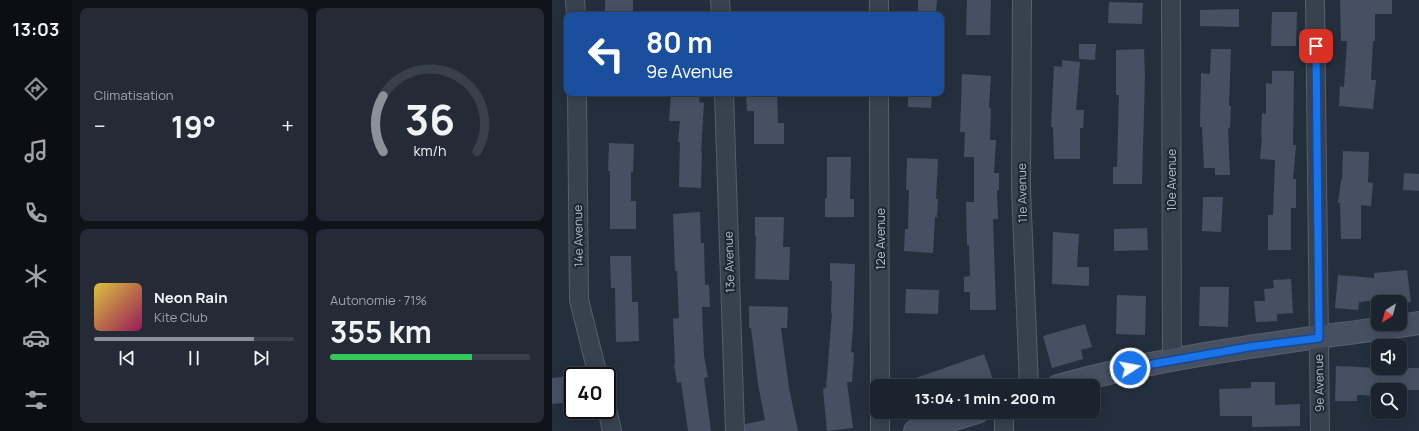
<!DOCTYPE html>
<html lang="fr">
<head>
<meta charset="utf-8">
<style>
	:root { --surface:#1b232e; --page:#242b36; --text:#f1f3f6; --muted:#a0a4aa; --line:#39404a; --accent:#8c9099 }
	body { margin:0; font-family:Manrope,sans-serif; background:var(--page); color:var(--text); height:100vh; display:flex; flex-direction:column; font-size:15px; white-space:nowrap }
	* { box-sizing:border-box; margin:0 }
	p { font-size:13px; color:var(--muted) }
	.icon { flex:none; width:22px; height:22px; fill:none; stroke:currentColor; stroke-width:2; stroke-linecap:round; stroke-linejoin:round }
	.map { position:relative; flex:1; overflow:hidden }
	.drawer { display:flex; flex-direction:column; gap:8px; padding:8px; background:#0f1319; width:480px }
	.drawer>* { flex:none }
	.guide { position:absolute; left:12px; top:12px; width:380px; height:84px; border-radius:8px; box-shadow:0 2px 10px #0003,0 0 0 1px var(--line); background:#1a4fa0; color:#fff; overflow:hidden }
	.needle { width:26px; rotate:216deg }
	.buttons { position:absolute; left:819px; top:295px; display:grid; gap:8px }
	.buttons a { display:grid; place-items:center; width:36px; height:36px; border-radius:8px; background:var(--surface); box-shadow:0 2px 10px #0003,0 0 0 1px var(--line); font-size:20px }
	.speed { position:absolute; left:12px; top:367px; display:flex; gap:8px; font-size:20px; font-weight:700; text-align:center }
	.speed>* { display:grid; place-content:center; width:52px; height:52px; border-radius:50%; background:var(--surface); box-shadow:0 2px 10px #0003,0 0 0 1px var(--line); line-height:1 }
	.speed .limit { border:2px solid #111; border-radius:6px; background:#fff; color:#111 }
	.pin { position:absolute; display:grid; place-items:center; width:34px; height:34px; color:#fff; margin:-17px; border-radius:8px; box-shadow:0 2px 6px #0006 }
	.me { position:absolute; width:44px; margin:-22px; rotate:79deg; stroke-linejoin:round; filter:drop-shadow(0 0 3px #0008) }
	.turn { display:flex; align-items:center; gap:14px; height:84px; padding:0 16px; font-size:18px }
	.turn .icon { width:52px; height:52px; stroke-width:2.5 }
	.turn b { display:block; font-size:28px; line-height:34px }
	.big { font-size:30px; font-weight:700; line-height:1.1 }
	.drawer .widget { flex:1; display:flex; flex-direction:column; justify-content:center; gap:6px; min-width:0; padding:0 14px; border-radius:8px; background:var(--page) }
	.drawer .dial { align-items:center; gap:0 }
	.dial svg { height:104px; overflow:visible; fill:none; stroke:var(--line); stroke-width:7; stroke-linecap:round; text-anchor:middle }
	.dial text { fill:var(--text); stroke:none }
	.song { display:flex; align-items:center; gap:12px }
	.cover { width:48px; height:48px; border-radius:6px; background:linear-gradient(135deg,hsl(50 70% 55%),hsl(330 70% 35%)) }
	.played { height:4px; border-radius:2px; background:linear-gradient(90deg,var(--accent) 80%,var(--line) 80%) }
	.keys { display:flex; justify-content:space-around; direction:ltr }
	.heat { display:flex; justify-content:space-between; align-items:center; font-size:22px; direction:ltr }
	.charge { height:6px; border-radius:3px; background:linear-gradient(90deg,#34c759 71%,var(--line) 0) }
	.drawer .tiles { flex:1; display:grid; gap:8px; grid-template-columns:repeat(2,1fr) }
	.trip { position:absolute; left:318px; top:379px; width:230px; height:40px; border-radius:8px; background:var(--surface); box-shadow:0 2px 10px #0003,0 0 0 1px var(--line); font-weight:700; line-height:40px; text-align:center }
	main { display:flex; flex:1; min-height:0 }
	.tab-bar { display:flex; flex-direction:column; width:72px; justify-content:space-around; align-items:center; background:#0b0e12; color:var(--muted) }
	.tab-bar .icon { width:28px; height:28px }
	.tab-bar .selected { color:var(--accent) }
	.tab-bar b { font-size:18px; color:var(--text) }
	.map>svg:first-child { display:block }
	.building { fill:#455162 }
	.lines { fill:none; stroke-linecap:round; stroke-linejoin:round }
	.street-casing { stroke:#565f6c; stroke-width:20 }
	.secondary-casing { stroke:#565f6c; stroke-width:24 }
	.street { stroke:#38414e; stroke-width:18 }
	.secondary { stroke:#465061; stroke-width:22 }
	.route-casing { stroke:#114b97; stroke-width:10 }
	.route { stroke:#1a73e8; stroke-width:7 }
	.labels { text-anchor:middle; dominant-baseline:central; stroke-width:4; stroke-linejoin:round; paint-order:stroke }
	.street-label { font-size:12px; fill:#b4bcc9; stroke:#1d2633 }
</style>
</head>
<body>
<main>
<nav class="tab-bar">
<b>13:03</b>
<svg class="icon selected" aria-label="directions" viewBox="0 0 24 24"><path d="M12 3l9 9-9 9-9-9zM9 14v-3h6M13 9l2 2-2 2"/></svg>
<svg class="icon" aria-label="music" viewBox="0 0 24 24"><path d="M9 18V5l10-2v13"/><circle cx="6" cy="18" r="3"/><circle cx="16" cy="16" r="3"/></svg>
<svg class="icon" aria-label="phone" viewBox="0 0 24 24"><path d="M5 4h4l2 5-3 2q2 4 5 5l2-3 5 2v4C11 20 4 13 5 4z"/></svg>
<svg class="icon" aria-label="climate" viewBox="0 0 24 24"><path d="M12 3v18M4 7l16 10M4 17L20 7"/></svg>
<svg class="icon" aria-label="car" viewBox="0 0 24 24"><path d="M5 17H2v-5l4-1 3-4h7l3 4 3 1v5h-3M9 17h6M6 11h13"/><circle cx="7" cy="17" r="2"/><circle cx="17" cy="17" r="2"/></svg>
<svg class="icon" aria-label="filters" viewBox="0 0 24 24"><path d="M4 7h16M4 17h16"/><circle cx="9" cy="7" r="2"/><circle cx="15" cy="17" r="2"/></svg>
</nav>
<section class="drawer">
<div class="tiles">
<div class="widget"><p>Climatisation</p>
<div class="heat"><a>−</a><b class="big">19°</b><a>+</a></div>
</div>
<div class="widget dial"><svg viewBox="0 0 100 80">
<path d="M14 69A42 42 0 1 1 86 69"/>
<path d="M14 69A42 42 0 0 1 14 26" stroke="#8c9099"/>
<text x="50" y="56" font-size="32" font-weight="700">36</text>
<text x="50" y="72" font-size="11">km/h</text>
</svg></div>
<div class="widget">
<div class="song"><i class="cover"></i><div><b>Neon Rain</b><p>Kite Club</p></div></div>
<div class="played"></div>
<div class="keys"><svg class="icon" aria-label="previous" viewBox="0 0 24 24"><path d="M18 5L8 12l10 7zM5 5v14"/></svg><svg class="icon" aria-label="pause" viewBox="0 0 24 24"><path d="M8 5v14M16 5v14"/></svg><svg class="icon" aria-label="next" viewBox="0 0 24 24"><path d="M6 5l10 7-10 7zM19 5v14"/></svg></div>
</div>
<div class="widget"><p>Autonomie · 71%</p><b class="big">355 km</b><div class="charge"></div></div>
</div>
</section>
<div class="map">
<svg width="867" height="431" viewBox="0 0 867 431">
	<rect width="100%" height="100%" fill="#242f3e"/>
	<!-- building -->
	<g class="building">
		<rect x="53" y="0" width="28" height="15"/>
		<polygon points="366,0 385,0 384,15 366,15"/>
		<polygon points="415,0 439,0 438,35 414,35"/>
		<polygon points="788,0 840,0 840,14 823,14 823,41 821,41 819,80 824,80 821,109 787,106 788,86 792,87 795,41 789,41"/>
		<polygon points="557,2 591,3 590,24 556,23"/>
		<polygon points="687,9 687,27 648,26 648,10"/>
		<polygon points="720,12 745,12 744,46 719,46"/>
		<polygon points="527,44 544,44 543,60 527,59"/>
		<polygon points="592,49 593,75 590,184 561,184 561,167 565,167 567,95 564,95 564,50"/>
		<polygon points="659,49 679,49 677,106 679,106 678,128 676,128 678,175 663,175 663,168 652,168 650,127 648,127 649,73 658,74"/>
		<polygon points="510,60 528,62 524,110 532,110 531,128 528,128 528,159 502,159 501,127 499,127 502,66 510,67"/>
		<polygon points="720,71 742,71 741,145 744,145 741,179 744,179 744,208 739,208 739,250 716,250 716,215 721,215 723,160 708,159 710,137 709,137 710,113 714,114 714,83 720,84"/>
		<polygon points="410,74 439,76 437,107 439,108 438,140 444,140 442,173 447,173 447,190 445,190 446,219 441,219 444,310 418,310 418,292 412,292 412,277 418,276 417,245 415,245 414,202 422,202 422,157 412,157 413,132 408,132"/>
		<polygon points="119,93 148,93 147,102 152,103 149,153 150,153 149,188 127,187 128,142 126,142 128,121 117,121"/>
		<polygon points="194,93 225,93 226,123 232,123 232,144 202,144 202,111 195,111"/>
		<polygon points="356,93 380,93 379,108 356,107"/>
		<polygon points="57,143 82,144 81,172 79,172 79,201 84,201 84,229 58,229 58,171 56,171"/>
		<polygon points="791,151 817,152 816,182 821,183 819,206 809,205 809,239 789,239 788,203 786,203 789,180 790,180"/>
		<polygon points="275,157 299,157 298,199 302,199 302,217 273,217 273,198 275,198"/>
		<polygon points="355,158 386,159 384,199 386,199 385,217 383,217 381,253 352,251 353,229 356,229 357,190 354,190"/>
		<polygon points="852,173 867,174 867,191 851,190"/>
		<polygon points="651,197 671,197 669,232 650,231"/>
		<polygon points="148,212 149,243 152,243 153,285 157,285 158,307 150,307 152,356 156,377 152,378 159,431 136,431 129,382 125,383 122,365 123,364 121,319 127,318 125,271 123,271 121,214"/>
		<polygon points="203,217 232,217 231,247 238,247 237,280 203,279 204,236 203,236"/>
		<polygon points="595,228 596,250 562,251 562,229"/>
		<polygon points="501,232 527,234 525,267 537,267 537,286 500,284"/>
		<polygon points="58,256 79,256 80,302 86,302 87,341 64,342 63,288 59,288"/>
		<polygon points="278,263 303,264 301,328 299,352 302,353 300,382 295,382 301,428 275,431 271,389 274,388 280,313 279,313 280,281 278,281"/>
		<polygon points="855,270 859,302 844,302 843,298 807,302 806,310 783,308 786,275 822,278 822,273"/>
		<polygon points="739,279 741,313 725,314 725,321 704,322 702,301 713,301 712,289 722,288 721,280"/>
		<polygon points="648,287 677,287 676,327 647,326"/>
		<polygon points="354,289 387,290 386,314 353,313"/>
		<polygon points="565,295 594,296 593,335 564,334"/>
		<polygon points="197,306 236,307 235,328 229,328 237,388 246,431 193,431 193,424 213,420 206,384 199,328 197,328"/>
		<polygon points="533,324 540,347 529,350 531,359 500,368 491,336"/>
		<polygon points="432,354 442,382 429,386 347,386 347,384"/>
		<polygon points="784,366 826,368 867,368 867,390 826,390 826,396 805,395 805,401 783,401"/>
		<polygon points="16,376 20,402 0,404 0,378"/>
		<polygon points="699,382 723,382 723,405 748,404 748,426 700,427 700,416 668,416 667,389 699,388"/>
	</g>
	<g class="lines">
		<defs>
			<g id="street">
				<polyline points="23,0 24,15"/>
				<polyline points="168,0 169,15"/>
				<polyline points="327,0 327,15"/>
				<polyline points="470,0 469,188 477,386"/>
				<polyline points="619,0 620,360"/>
				<polyline points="763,0 768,431"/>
				<polyline points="25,93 27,300 46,376"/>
				<polyline points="172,93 183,431"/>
				<polyline points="327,93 328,386"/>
				<polyline points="55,409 60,431"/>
				<polyline points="328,412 328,431"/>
				<polyline points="452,431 452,412"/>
			</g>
			<g id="secondary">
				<path d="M506 386C623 353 746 341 867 323"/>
				<polyline points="363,431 425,412"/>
			</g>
		</defs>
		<!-- street casing -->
		<use href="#street" class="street-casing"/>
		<!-- secondary casing -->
		<use href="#secondary" class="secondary-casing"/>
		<!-- street -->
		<use href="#street" class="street"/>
		<!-- secondary -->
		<use href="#secondary" class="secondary"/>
	</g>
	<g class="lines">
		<defs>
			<polyline id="route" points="578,368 697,347 767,338 764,46"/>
		</defs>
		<!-- route casing -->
		<use href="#route" class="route-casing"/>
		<!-- route -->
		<use href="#route" class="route"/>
	</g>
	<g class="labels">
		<!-- street labels -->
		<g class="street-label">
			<text transform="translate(619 180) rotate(-90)">10e Avenue</text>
			<text transform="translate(470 193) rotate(-91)">11e Avenue</text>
			<text transform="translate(26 236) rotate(-91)">14e Avenue</text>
			<text transform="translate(328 239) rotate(-90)">12e Avenue</text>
			<text transform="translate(177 262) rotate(-92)">13e Avenue</text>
			<text transform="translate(767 383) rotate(-91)">9e Avenue</text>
		</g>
	</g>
</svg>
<div class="buttons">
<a><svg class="needle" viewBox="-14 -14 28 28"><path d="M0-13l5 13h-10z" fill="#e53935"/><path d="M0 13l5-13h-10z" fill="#a0a4aa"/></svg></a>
<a><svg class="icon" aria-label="sound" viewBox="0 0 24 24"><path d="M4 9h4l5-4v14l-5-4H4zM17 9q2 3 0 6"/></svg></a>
<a><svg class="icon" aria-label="search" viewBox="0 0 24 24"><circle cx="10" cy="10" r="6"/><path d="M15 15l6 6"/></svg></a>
</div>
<div class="speed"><div class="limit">40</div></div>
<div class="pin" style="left:764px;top:46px;background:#d93025"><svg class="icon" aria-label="arrive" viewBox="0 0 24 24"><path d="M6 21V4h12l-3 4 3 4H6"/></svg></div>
<svg class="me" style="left:578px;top:368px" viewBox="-20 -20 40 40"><circle r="17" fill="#1a73e8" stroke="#fff" stroke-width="3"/><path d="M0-11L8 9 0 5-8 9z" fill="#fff"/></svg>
<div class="trip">13:04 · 1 min · 200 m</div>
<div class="guide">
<div class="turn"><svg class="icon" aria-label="left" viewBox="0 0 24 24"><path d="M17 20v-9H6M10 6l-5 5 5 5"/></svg><div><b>80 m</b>9e Avenue</div></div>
</div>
</div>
</main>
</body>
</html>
